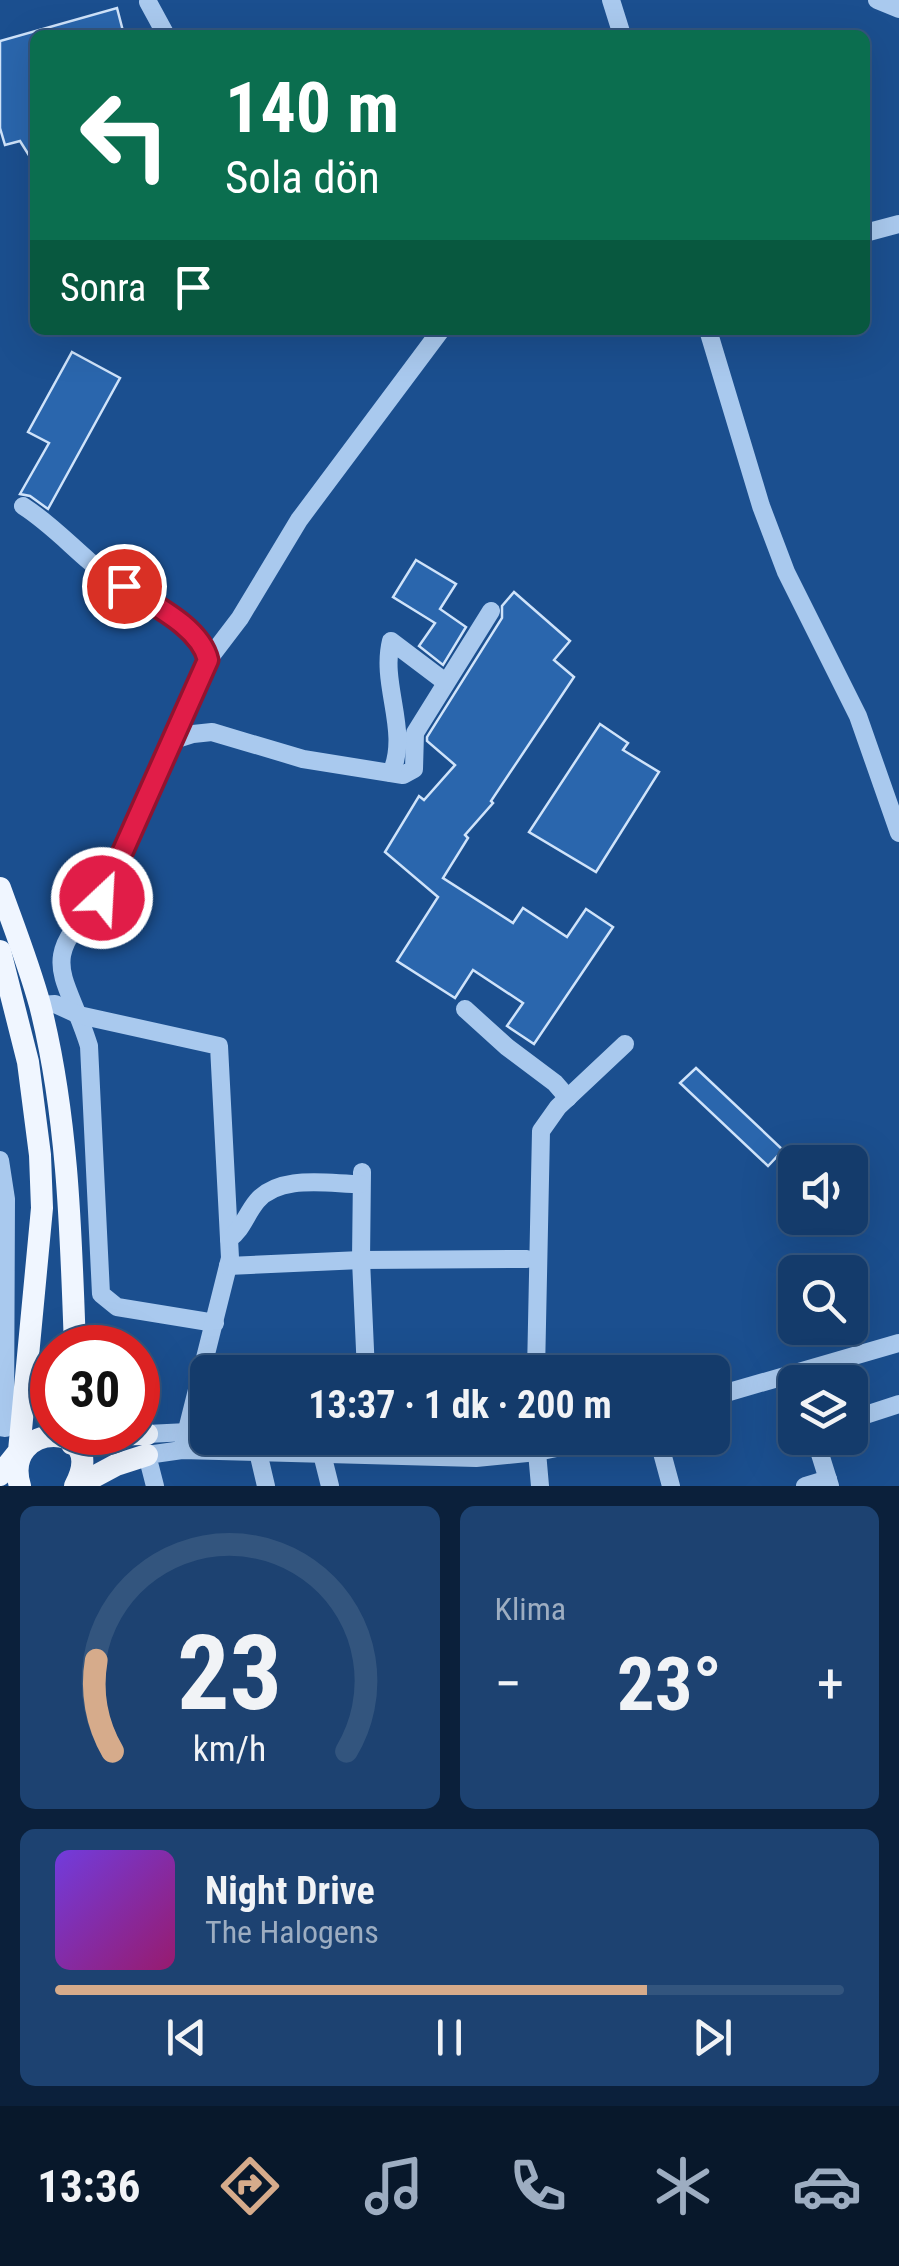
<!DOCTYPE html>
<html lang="tr">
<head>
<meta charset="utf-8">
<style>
	:root { --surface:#143b6b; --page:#1d4271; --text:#f1f3f6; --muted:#9dadc1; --line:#33557e; --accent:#d6ab8b }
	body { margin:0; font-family:"Roboto Condensed",sans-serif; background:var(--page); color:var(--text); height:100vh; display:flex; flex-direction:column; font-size:38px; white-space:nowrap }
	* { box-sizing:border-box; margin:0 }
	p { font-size:32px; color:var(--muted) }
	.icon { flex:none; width:55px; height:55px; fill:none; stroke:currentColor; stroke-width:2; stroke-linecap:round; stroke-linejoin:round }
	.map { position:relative; height:1486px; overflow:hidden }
	.panel { display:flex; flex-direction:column; gap:20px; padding:20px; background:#0b203b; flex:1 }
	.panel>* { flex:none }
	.hud { position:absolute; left:30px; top:30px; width:840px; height:305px; border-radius:15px; box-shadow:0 10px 40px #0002,0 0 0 2px var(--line); background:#0b6e4f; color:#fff; overflow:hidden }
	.tools { position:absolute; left:778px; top:1145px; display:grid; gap:20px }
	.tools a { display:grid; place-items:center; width:90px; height:90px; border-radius:15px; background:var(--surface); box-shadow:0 10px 40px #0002,0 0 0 2px var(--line); font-size:50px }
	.speed { position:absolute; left:30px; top:1325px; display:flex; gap:20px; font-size:50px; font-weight:700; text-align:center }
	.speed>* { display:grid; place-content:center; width:130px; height:130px; border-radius:50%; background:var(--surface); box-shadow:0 10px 40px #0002,0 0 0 2px var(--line); line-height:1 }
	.speed .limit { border:15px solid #d22; background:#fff; color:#111 }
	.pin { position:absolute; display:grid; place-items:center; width:85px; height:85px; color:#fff; margin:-42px; border:5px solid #fff; border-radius:50%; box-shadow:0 2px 10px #0007 }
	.me { position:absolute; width:110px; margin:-55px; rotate:25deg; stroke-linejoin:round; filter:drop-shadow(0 0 8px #0008) }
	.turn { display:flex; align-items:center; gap:35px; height:210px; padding:0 30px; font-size:45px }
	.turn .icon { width:130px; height:130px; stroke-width:2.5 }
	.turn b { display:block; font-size:70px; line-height:85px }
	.then { display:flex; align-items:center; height:95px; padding:0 30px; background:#0003; gap:20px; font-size:38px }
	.big { font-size:75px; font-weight:700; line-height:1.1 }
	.panel .tile { flex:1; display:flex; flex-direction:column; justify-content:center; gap:15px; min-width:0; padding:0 35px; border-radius:15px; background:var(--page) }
	.panel .dial { align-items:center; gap:0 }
	.dial svg { height:260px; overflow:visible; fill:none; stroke:var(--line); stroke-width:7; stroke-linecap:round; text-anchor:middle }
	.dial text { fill:var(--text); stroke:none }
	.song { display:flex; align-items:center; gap:30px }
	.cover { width:120px; height:120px; border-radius:15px; background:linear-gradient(135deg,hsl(260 70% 55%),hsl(320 70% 35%)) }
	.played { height:10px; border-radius:5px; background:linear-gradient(90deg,var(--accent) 75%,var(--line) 75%) }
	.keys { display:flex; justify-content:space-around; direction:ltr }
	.heat { display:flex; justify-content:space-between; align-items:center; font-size:55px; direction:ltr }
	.panel .tiles { flex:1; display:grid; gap:20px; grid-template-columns:1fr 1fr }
	.tile:last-child { grid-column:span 2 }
	.trip { position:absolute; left:190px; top:1355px; width:540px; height:100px; border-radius:15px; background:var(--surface); box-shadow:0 10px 40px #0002,0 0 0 2px var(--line); font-weight:700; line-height:100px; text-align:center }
	.tabs { display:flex; height:160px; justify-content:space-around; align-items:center; background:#08182b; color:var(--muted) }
	.tabs .icon { width:70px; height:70px }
	.tabs .active { color:var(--accent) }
	.tabs b { font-size:45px; color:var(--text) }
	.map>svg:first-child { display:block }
	.building { fill:#2a66ad; stroke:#cfe3fa; stroke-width:2.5 }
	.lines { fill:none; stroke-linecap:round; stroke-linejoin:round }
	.minor { stroke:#a9c9ee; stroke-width:18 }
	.major { stroke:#f0f6ff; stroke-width:22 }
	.route-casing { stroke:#92132f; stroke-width:25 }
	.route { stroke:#e11d48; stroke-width:18 }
</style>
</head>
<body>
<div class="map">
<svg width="899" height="1486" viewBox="0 0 899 1486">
	<rect width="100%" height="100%" fill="#1b4f8f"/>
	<!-- building -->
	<g class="building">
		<polygon points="117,8 124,35 35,35 35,165 20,141 5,145 0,128 0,41"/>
		<polygon points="72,352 120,378 48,509 30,496 20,494 49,443 28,432"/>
		<polygon points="416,560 456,584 440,609 466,627 443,665 419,646 435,623 393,597"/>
		<polygon points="514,592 570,641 554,660 574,677 491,801 493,803 465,835 468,838 443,878 513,923 523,908 567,937 586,909 613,927 534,1044 507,1026 523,1003 473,970 455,998 397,961 438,897 385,852 419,796 424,800 455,765 427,741 427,737 502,618 502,606"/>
		<polygon points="600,724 628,743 623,750 659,772 596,872 529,832"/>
		<polygon points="696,1068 783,1150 768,1166 680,1083"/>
	</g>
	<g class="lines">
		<!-- minor -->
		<g class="minor">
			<polyline points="611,0 622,35"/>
			<polyline points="877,0 899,9"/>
			<polyline points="148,2 166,35"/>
			<polyline points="865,233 899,224"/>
			<polyline points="708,330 761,506 786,572 858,716 899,833"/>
			<path d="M23 506C48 522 67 542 89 561 120 587 199 621 208 660L102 898C35 962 66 972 89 1046L101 1294 117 1307 215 1323"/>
			<polyline points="208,660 240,618 299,520 441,330"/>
			<polyline points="171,741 193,734 212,732 303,759 403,775 414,769 415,733 491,611"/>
			<path d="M391 773C410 731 380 685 391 641L444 681"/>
			<polyline points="40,1005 55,1004 79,1015 219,1046 230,1258 182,1450"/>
			<polyline points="465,1009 507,1047 555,1083 568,1098"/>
			<polyline points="0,1160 6,1199 5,1428 0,1427"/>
			<polyline points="362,1172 361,1260 366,1372"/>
			<path d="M229 1239C243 1229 246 1214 257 1201 280 1174 328 1184 361 1184"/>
			<polyline points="228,1266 361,1260 527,1259"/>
			<polyline points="536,1372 541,1131 558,1107 625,1044"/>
			<polyline points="712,1397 899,1343"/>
			<polyline points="850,1420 899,1404"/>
			<polyline points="147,1434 208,1431"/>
			<polyline points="363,1438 451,1441 494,1438"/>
			<polyline points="658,1438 671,1486"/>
			<polyline points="815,1438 830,1486"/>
			<polyline points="258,1452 266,1486"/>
			<polyline points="537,1452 540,1486"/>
			<polyline points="322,1454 330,1486"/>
			<polyline points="155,1486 147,1455 182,1450 476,1458 537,1452 605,1438"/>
			<polyline points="805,1486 828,1479"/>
		</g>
		<!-- major -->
		<g class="major">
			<path d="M0 888C14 927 29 965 40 1005 68 1116 71 1233 75 1348"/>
			<polyline points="0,951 28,1062 40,1155 42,1208 19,1451 0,1475"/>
			<polyline points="72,1444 91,1435 147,1434"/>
			<path d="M20 1486C0 1420 111 1419 75 1486"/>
			<polyline points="77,1486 116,1465 147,1455"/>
		</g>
	</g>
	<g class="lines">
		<defs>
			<path id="route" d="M102 898 208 660C200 626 151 604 124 586"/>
		</defs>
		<!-- route casing -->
		<use href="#route" class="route-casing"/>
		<!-- route -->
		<use href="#route" class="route"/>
	</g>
</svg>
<div class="tools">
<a><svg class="icon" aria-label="sound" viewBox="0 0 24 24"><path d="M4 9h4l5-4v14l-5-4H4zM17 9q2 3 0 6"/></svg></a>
<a><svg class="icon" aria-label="search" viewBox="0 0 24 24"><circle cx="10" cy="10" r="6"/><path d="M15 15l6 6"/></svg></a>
<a><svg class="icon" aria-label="layers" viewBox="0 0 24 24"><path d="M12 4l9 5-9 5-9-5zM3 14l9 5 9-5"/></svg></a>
</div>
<div class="speed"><div class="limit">30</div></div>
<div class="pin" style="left:124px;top:586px;background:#d93025"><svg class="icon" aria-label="arrive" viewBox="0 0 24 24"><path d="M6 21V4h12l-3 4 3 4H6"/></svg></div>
<svg class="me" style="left:102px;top:898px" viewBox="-20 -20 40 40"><circle r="17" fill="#e11d48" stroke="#fff" stroke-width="3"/><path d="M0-11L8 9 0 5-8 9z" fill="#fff"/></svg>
<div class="trip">13:37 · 1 dk · 200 m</div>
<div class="hud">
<div class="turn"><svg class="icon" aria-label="left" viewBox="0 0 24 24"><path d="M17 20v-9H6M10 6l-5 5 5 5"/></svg><div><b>140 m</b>Sola dön</div></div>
<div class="then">Sonra<svg class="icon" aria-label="arrive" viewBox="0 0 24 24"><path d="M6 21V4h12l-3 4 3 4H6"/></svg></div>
</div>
</div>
<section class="panel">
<div class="tiles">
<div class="tile dial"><svg viewBox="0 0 100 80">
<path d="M14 69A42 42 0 1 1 86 69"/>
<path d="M14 69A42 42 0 0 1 9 41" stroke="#d6ab8b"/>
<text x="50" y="56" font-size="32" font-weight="700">23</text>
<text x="50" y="72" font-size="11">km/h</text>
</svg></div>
<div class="tile"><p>Klima</p>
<div class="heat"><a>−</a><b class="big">23°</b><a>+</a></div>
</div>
<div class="tile">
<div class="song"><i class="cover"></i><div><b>Night Drive</b><p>The Halogens</p></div></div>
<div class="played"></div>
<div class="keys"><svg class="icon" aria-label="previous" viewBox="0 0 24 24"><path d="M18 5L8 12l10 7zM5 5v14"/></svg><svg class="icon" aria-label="pause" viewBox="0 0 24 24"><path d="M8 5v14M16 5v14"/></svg><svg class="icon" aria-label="next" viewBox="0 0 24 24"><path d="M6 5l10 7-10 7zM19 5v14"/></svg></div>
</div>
</div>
</section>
<nav class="tabs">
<b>13:36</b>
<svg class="icon active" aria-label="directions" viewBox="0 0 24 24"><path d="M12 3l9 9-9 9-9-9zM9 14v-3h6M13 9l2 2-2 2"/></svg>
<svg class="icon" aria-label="music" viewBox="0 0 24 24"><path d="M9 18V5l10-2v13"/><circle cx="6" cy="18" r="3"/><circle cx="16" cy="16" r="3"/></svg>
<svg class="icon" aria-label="phone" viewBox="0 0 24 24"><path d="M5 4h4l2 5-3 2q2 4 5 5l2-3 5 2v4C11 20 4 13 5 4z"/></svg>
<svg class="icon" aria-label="climate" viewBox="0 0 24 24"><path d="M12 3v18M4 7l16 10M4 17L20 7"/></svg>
<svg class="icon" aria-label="car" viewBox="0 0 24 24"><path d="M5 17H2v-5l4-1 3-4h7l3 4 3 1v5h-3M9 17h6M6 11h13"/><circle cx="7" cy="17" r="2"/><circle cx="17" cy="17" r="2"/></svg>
</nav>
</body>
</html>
